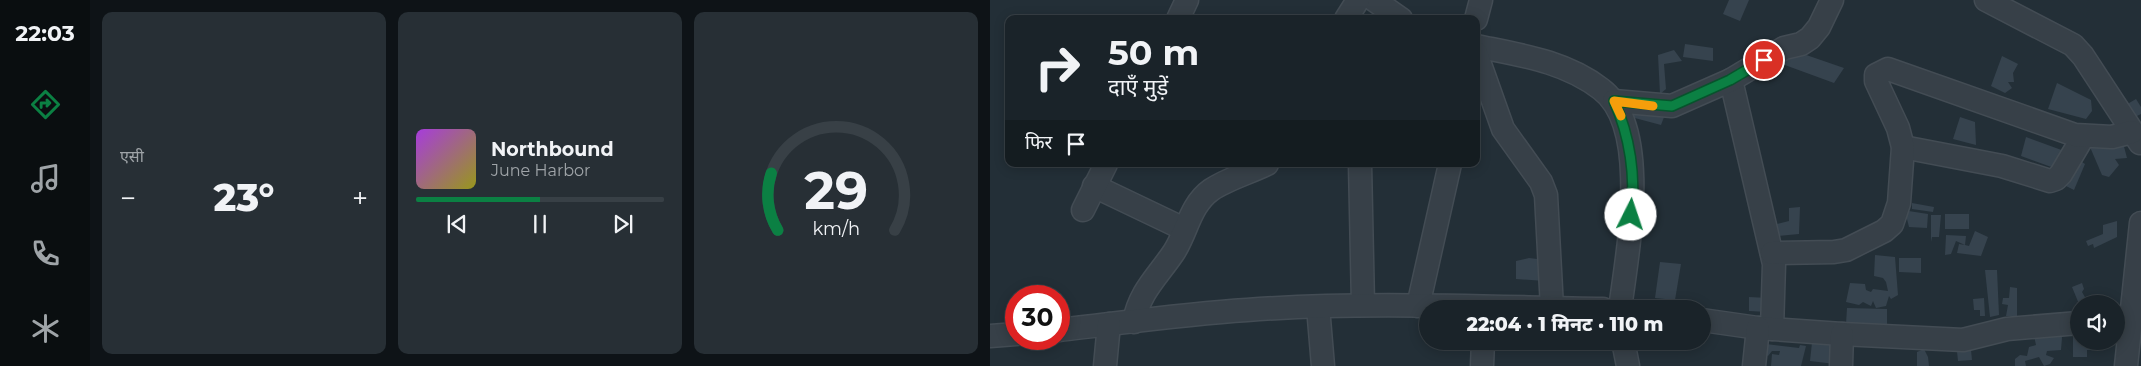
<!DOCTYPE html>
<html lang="hi">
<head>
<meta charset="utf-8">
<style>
	:root { --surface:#1a2329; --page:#272f35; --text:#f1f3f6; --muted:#9fa4a8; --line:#384046; --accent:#0b8043 }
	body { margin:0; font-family:Montserrat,"Noto Sans Devanagari",sans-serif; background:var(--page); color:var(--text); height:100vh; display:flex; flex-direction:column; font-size:19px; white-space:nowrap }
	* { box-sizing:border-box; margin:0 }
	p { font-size:16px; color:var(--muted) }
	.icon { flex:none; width:28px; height:28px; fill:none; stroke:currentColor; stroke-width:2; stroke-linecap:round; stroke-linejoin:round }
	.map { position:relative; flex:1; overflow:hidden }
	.panel { display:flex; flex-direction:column; gap:12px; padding:12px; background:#0e1317; width:900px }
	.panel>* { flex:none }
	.top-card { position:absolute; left:15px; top:15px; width:475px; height:152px; border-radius:10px; box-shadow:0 2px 12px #0003,0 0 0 1px var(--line); background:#1a2329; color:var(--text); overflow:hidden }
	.tools { position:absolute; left:1080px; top:295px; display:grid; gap:10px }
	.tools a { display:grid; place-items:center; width:55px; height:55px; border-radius:50%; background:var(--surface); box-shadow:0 2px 12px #0003,0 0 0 1px var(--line); font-size:25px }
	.speed { position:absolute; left:15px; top:285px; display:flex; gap:10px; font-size:25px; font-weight:700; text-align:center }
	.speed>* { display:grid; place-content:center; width:65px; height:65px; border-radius:50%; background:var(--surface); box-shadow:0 2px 12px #0003,0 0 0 1px var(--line); line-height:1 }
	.speed .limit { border:8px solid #d22; background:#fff; color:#111 }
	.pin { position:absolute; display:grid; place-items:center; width:42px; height:42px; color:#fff; margin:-21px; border:2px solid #fff; border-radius:50%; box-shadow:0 1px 5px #0007 }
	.me { position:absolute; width:55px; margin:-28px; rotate:4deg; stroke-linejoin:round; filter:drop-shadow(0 0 4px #0008) }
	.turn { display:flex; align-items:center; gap:18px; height:105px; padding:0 20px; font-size:22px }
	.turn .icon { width:65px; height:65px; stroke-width:2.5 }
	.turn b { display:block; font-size:35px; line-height:42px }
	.then { display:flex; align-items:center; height:48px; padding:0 20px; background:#0003; gap:10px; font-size:19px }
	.big { font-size:38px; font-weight:800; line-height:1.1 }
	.panel .tile { flex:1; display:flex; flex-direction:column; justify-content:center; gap:8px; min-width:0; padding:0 18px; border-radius:10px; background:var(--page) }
	.panel .dial { align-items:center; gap:0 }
	.dial svg { height:130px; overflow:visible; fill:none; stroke:var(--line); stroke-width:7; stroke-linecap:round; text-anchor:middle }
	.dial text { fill:var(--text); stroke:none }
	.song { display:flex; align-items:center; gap:15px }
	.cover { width:60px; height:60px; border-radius:8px; background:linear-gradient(135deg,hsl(280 70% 55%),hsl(60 70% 35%)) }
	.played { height:5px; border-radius:2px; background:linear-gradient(90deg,var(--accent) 50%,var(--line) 50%) }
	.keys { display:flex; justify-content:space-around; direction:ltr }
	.heat { display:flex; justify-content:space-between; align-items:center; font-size:28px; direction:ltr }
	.panel .tiles { flex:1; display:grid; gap:12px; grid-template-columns:repeat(3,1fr) }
	.trip { position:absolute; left:429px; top:300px; width:292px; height:50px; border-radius:25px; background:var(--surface); box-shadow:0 2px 12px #0003,0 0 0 1px var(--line); font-weight:800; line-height:50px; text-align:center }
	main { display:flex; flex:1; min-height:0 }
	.tabs { display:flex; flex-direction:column; width:90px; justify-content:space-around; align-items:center; background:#0a0e10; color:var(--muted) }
	.tabs .icon { width:35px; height:35px }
	.tabs .active { color:var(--accent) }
	.tabs b { font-size:22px; color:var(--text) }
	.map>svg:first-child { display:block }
	.building { fill:#36434e }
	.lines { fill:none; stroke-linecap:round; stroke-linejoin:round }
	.minor-casing { stroke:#434c54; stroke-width:25 }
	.minor { stroke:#374048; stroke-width:22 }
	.route-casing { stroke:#07532c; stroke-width:12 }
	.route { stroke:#0b8043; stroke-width:9 }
	.slow { stroke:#f59e0b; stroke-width:9 }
</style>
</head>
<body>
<main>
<nav class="tabs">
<b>22:03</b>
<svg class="icon active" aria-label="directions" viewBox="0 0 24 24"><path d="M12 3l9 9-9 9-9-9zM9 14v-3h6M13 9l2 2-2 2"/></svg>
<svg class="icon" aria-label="music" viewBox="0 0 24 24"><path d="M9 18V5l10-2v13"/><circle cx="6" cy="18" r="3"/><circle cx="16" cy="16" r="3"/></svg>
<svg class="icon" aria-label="phone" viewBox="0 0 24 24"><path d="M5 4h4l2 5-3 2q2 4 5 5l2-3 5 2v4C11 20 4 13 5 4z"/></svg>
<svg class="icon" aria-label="climate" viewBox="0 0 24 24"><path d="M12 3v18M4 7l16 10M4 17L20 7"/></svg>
</nav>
<section class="panel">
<div class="tiles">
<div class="tile"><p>एसी</p>
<div class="heat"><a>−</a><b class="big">23°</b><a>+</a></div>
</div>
<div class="tile">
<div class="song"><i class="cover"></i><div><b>Northbound</b><p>June Harbor</p></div></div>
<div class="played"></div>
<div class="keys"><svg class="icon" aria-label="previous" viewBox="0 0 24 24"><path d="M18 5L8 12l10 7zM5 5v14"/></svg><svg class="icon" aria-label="pause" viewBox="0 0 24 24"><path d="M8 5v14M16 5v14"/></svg><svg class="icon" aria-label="next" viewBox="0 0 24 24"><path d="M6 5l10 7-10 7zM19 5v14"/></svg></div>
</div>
<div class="tile dial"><svg viewBox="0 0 100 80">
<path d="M14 69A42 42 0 1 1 86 69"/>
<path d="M14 69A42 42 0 0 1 10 34" stroke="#0b8043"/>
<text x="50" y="56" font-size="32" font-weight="700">29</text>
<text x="50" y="72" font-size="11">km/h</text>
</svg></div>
</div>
</section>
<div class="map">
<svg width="1151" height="366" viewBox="0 0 1151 366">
	<rect width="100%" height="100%" fill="#232f37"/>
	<!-- building -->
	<g class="building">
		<polygon points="739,0 759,0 750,21 733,14"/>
		<polygon points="695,44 723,48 723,61 693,57"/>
		<polygon points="796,48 854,68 844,83 784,61"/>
		<polygon points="684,50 692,61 674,64 676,89 670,94 668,55"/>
		<polygon points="1012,56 1028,64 1023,73 1024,82 1018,82 1022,88 1015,93 1001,86"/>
		<polygon points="1067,83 1101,100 1102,111 1096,119 1058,109"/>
		<polygon points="1146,99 1151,107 1151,114 1141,119 1134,106"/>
		<polygon points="643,106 676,112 671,125 641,117"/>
		<polygon points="970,117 985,122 986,145 963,139"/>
		<polygon points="1036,137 1077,152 1064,168 1031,156"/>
		<polygon points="1132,139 1137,158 1125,159 1129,165 1119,177 1112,175 1097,140"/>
		<polygon points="1084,157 1095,164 1084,190 1072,184"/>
		<polygon points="922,203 944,207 943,212 922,209"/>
		<polygon points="810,207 809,234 788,236 787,224 799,221 799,208"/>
		<polygon points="912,210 938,214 937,228 919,227 917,219 910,221"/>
		<rect x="955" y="214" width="24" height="15"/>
		<polygon points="941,215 951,215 949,237 942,237 941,242"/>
		<polygon points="1127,221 1127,237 1104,248 1103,244 1098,246 1096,241 1113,234 1113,225"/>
		<polygon points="985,231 998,237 991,256 967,253 969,244 975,245 966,241 961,254 955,255 956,235 976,236 975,245 979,246"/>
		<polygon points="885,255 905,257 908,295 901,299 899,296 896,306 886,308 883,301 881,306 873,302 869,305 856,302 860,283 875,284 876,290 881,292 883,289 898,291 896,282 893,278 884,276"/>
		<polygon points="539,258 556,260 555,281 526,279 526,261"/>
		<polygon points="909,258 931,258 931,273 909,272"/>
		<polygon points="670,262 691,264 685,300 665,298"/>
		<polygon points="995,270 1007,270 1009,315 1000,317"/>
		<polygon points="1092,283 1094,289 1092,292 1099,304 1089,304 1082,287"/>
		<polygon points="1020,287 1027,288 1027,316 1016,316 1018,305 1012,304 1013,298 1019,298"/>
		<polygon points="759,297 778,298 778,312 759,311"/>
		<polygon points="994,298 995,316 990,316 990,310 984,310 983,299"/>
		<polygon points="857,308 897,309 897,331 856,324"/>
		<polygon points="1073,325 1071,350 1057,351 1056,355 1064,358 1060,364 1054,366 1049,357 1035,361 1036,366 1025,366 1025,359 1030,355 1037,356 1039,347 1046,345 1044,336"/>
		<polygon points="1083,326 1089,326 1089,341 1105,341 1105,350 1097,350 1097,357 1083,357"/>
		<polygon points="823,333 848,337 845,364 820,361"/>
		<polygon points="980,340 982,360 968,361 966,342"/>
		<polygon points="776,344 809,348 810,345 816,346 811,366 781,366 782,354 789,355 790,351 782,351 778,356 774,354"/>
		<polygon points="934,349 938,357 939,366 927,366 927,352"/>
	</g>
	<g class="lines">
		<defs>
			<g id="minor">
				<polyline points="384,0 411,19"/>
				<polyline points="996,0 1083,45 1093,56 1150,143"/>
				<polyline points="188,19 197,0"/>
				<polyline points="356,19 368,0"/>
				<polyline points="486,19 491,0"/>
				<path d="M486 46C530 55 575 61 611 89 662 127 637 254 630 309"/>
				<polyline points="486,53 513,129 551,182 556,195 562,308"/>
				<polyline points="741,80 784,264 782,329"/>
				<polyline points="624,101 682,106 741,80 794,48 811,44 820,38 829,27 842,0"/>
				<polyline points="913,147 1012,166 1060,181 1066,179 1071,174 1093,137"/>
				<polyline points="370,164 373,305"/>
				<polyline points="104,186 194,229"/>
				<polyline points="93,210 116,164"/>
				<polyline points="782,253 844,252 856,250 894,231 902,224 909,203 913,147 908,128 886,81 886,75 898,69 1085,135 1122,137 1142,132"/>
				<polyline points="428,306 460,164"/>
				<polyline points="328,307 333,366"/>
				<polyline points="712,320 768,328 852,334 973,340 1017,329 1089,323"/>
				<path d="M144 322C149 292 168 276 184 252 197 232 200 205 221 190 237 179 259 173 277 164"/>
				<path d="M69 330C131 323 194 314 257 310 375 301 495 307 613 309"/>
				<polyline points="0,336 26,334"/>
				<polyline points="633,341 638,366"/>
				<polyline points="115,366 119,324"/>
				<polyline points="492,366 493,341"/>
				<polyline points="764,366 768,328"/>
				<polyline points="851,366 852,334"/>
				<polyline points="1136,366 1151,223"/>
			</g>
		</defs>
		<!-- minor casing -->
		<use href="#minor" class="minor-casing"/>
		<!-- minor -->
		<use href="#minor" class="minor"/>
	</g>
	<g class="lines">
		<defs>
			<path id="route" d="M641 215C646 177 640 136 624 101L682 106 740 80 774 60"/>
		</defs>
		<!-- route casing -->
		<use href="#route" class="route-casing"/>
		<!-- route -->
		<use href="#route" class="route"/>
		<!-- slow -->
		<polyline class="slow" points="631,116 624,101 663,106"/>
	</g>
</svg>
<div class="tools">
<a><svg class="icon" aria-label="sound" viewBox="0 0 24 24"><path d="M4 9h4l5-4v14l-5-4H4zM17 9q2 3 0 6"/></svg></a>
</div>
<div class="speed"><div class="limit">30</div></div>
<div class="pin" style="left:774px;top:60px;background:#d93025"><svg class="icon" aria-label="arrive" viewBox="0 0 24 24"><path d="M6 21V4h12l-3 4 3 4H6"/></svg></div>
<svg class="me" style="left:641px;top:215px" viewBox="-20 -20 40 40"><circle r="19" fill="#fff"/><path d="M0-13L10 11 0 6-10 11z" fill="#0b8043"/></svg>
<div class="trip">22:04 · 1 मिनट · 110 m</div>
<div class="top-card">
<div class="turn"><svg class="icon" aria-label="right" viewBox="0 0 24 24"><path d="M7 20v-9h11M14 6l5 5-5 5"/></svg><div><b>50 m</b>दाएँ मुड़ें</div></div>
<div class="then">फिर<svg class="icon" aria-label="arrive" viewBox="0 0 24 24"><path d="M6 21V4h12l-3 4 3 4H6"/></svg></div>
</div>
</div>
</main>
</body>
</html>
